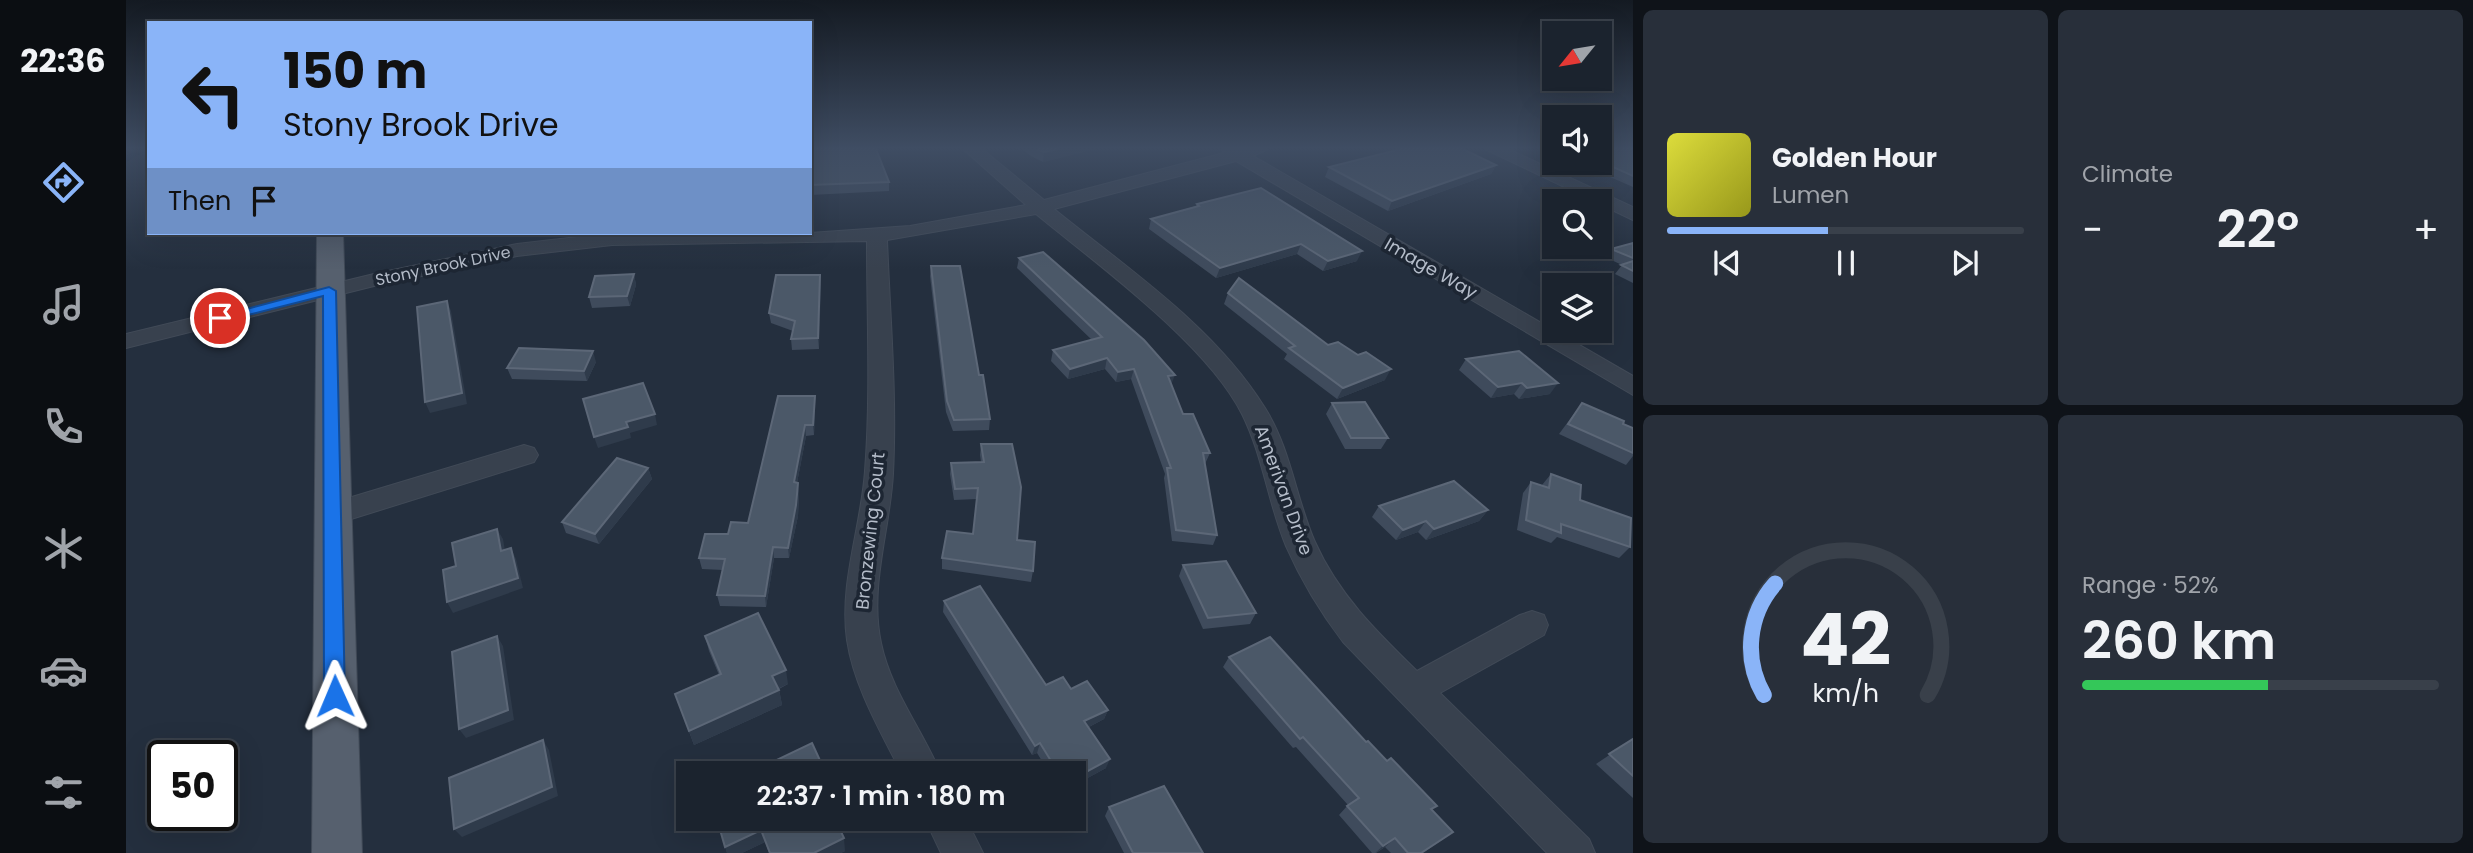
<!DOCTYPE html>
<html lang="en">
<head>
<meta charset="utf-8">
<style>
	:root { --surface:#1b232e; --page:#282f3a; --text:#f1f3f6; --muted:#a0a4aa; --line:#39404a; --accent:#8ab4f8 }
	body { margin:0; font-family:Poppins,sans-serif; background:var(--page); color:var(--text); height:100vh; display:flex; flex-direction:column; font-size:26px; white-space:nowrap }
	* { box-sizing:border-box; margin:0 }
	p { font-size:23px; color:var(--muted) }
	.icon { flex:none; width:38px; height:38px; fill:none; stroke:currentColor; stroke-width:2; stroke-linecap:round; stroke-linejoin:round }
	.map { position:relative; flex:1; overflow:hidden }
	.panel { display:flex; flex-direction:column; gap:10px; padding:10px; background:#0f1319; width:840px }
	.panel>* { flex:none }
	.top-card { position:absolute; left:21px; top:21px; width:665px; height:214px; border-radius:0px; box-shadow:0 7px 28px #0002,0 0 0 2px var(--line); background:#8ab4f8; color:#111; overflow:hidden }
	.needle { width:46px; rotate:240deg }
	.controls { position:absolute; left:1416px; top:21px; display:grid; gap:14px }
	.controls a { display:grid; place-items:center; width:70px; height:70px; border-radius:0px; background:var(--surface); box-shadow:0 7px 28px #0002,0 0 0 2px var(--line); font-size:35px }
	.speed { position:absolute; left:21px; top:740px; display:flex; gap:14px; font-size:35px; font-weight:700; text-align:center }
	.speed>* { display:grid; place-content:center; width:91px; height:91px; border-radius:50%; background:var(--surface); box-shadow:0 7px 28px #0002,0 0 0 2px var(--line); line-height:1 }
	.speed .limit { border:4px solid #111; border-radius:10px; background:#fff; color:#111 }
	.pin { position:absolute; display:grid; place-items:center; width:60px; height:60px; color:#fff; margin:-30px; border:4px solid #fff; border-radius:50%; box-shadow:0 2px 7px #0007 }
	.me { position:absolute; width:77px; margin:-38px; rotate:359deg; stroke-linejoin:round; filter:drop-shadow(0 0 5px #0008) }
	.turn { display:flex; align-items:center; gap:24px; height:147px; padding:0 21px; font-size:32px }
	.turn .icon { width:91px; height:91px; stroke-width:2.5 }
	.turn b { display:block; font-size:49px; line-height:60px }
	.then { display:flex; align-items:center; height:66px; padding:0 21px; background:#0003; gap:14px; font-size:26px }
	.big { font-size:52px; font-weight:600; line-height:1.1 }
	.panel .widget { flex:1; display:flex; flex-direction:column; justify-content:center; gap:10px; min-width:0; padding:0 24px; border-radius:10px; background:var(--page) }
	.panel .dial { align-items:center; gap:0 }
	.dial svg { height:182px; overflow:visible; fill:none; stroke:var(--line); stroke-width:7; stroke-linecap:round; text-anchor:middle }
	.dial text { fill:var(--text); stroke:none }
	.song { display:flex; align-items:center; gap:21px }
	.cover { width:84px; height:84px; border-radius:10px; background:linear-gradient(135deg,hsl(60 70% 55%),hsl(60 70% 35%)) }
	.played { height:7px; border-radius:4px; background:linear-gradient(90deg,var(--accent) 45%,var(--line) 45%) }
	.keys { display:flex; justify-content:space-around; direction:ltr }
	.heat { display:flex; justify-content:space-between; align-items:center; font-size:38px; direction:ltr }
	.charge { height:10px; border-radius:5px; background:linear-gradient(90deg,#34c759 52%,var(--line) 0) }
	.panel .tiles { flex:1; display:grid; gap:10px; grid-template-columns:repeat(2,1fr) }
	.trip { position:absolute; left:550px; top:761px; width:410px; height:70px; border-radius:0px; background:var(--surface); box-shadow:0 7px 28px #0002,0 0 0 2px var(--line); font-weight:600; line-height:70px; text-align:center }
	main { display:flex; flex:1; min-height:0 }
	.tabs { display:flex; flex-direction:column; width:126px; justify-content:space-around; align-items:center; background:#0b0e12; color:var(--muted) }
	.tabs .icon { width:49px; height:49px }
	.tabs .selected { color:var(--accent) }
	.tabs b { font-size:32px; color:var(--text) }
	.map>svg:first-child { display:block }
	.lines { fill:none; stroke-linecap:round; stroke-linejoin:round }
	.stream { stroke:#17263c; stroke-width:6 }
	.minor-casing { stroke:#414a57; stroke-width:2 }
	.major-casing { stroke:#414a57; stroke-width:2 }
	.minor { fill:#38414e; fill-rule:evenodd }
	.major { fill:#56606e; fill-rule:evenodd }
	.wall { fill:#3f4b5c }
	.shaded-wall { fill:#2f3b4b }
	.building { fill:#4b5868; stroke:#5c6777; stroke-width:2 }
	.route { fill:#1a73e8; stroke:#114b97; stroke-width:2 }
	.labels { text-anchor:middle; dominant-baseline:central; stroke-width:7; stroke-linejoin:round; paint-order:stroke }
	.far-street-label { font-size:16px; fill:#b4bcc9; stroke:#1d2633 }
	.street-label { font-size:18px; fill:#b4bcc9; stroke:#1d2633 }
</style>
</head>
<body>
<main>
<nav class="tabs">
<b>22:36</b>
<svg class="icon selected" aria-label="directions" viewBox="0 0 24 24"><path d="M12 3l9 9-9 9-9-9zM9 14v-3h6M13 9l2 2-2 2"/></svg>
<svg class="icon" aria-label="music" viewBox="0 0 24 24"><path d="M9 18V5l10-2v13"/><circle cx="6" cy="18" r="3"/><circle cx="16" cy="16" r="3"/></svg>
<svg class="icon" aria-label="phone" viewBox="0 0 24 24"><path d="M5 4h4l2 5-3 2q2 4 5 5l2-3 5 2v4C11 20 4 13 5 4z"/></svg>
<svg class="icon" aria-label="climate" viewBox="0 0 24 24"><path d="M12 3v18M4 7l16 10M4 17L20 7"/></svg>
<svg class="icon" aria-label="car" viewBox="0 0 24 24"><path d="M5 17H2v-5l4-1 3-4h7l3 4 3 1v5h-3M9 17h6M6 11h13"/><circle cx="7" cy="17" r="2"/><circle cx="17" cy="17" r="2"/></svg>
<svg class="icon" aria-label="filters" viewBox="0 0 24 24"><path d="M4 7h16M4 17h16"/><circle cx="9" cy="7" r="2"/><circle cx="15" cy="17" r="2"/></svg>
</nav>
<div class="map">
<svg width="1507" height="853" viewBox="0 0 1507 853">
	<rect width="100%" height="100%" fill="#242f3e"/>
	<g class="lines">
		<!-- stream -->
		<polyline class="stream" points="0,159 17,149"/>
		<defs>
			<g id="minor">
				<path d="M837 149H856L918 200 1098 153 1096 149H1142L1127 156 1507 376V395L1110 161 928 209C1002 269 1088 326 1139 408 1165 449 1170 499 1189 542 1212 594 1251 632 1291 671L1394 615 1406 611 1418 615 1422 625 1418 635 1314 693 1463 839 1469 853H1421L1217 642C1195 613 1175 580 1160 546 1142 503 1137 456 1116 414 1081 344 972 265 910 214L761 240C764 317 771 396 767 474 764 530 743 587 755 643 765 691 796 729 815 774H776C755 732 728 687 721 640 713 583 735 528 739 471 745 395 741 318 741 241L486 245 391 256 248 286 0 348V334L248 274 391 244 486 233H684L784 226 900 205Z"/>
				<polygon points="1359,149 1382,149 1507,207 1507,220"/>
				<polygon points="398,445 408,448 412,455 408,462 206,525 196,522 191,514 196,506"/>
				<polygon points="799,819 840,819 857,853 815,853"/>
			</g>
			<polygon id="major" points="191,233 217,233 236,853 186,853"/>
		</defs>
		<!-- minor casing -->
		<use href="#minor" class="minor-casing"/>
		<!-- major casing -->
		<use href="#major" class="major-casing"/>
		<!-- minor -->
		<use href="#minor" class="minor"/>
		<!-- major -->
		<use href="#major" class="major"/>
	</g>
	<!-- wall -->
	<g class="wall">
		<polygon points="684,149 763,182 763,191 684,195"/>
		<polygon points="896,149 969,149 917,162 905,156"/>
		<polygon points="1474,149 1507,149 1507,187 1452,163 1474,163"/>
		<polygon points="1370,165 1365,174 1262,211 1199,177 1203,167"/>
		<polygon points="1071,204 1231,261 1197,271 1171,254 1090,278 1023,229 1025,219 1070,206"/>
		<polygon points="1507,243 1507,283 1489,274 1496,265 1479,257 1485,249"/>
		<polygon points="893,258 1045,385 1057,414 1084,453 1079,464 1091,535 1087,545 1046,541 1038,478 1039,474 1005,379 990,382 979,369 942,379 925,361 927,350 966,340 891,268"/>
		<polygon points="805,266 853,375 864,419 863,430 827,431 820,412 804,276"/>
		<polygon points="508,274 510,285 504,306 466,308 463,297"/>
		<polygon points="694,275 693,349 666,350 665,339 667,331 645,323 643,313"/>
		<polygon points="1102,293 1202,345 1259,380 1211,399 1158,359 1161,354 1098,304"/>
		<polygon points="1340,359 1424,394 1393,399 1388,394 1365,398 1333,370"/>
		<polygon points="470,362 461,381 386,379 381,368"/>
		<polygon points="689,396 689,407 688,435 680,436 671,483 673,494 672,516 663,558 648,558 640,607 594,606 591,595 597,570 576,569 573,558 602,534 622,523"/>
		<polygon points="1206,403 1262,438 1255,449 1219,449 1200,414"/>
		<polygon points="1456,403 1507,428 1507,456 1500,465 1433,434"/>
		<polygon points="855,444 891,540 907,571 905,582 816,569 816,558 847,534 851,499 828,500 824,474 825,463 855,462 854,455"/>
		<polygon points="522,468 526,479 473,544 440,533 436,522"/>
		<polygon points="1425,474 1504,547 1493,558 1431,537 1425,543 1391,530 1397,493 1405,482 1416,485"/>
		<polygon points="1253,506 1362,510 1353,521 1300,540 1292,532 1270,540 1246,517"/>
		<polygon points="1057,565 1130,613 1124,624 1077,629 1053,576"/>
		<polygon points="818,601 920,685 945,689 982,710 978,719 963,727 980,768 947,786 947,774 924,774 911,753 906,755 817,612"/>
		<polygon points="579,636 662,684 653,689 656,705 568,745 549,694 593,675 583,651"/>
		<polygon points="1103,657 1240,742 1327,832 1297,853 1265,853 1259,847 1250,853 1246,853 1213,815 1222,805 1170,747 1167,748 1097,667"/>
		<polygon points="1507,739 1507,798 1470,764"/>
		<polygon points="983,807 1077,853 998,853 979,816"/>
		<polygon points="591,819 719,851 715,853 643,853 639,842 616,853 601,853"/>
	</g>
	<!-- shaded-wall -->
	<g class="shaded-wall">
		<polygon points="932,149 969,149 917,162 918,152"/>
		<polygon points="1370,165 1365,174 1262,211 1266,201"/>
		<polygon points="1175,244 1171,254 1090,278 1094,268"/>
		<polygon points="1236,251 1231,261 1197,271 1202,261"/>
		<polygon points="508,274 510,285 504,306 501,296"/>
		<polygon points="694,275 695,285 693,349 692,338"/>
		<polygon points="321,301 325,311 341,404 304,413 299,402"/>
		<polygon points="467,351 470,362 461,381 458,371"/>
		<polygon points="981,358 979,369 942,379 944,369"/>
		<polygon points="1008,369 1005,379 990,382 992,372"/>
		<polygon points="1265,369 1259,380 1211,399 1217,388"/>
		<polygon points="1049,375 1045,385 1042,376"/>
		<polygon points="1396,383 1388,394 1365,398 1372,387"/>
		<polygon points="1432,383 1424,394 1393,399 1401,388"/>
		<polygon points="689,396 689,407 688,435 687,425"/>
		<polygon points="529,414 531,425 504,433 505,438 472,448 468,437 500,422"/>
		<polygon points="679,425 680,436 669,493 668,482"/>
		<polygon points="522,468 526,479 473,544 469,534"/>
		<polygon points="672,483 673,494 672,516 663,558 662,548"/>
		<polygon points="1362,510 1353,521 1300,540 1308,529"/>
		<polygon points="1300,521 1292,532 1270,540 1277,530"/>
		<polygon points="371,529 377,539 381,562 375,551"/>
		<polygon points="647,547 648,558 640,607 639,596"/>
		<polygon points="385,548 390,559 397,588 327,613 321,602"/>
		<polygon points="371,636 377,646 388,720 340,738 333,729"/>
		<polygon points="660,670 662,684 649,690 646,676"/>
		<polygon points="653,690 656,705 568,745 563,731"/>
		<polygon points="982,710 978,719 955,731 958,721"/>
		<polygon points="417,740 423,750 432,796 336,837 328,829"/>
		<polygon points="914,743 911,753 906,755 909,746"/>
		<polygon points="984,759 980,768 947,786 947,779"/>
		<polygon points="697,767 698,774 693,774 693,770"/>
		<polygon points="635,830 639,842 616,853 601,853 599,847"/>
		<polygon points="1327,832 1297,853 1295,853"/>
		<polygon points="718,838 719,851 715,853 688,853"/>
		<polygon points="1269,838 1259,847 1249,853 1257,846"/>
	</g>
	<!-- building -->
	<g class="building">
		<polygon points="684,149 750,149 763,182 684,185"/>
		<polygon points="911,149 932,149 918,152"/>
		<polygon points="1275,149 1337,149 1370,165 1266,201 1203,167"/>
		<polygon points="1474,149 1507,149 1507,176 1474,161"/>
		<polygon points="1135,188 1236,251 1202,261 1175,244 1094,268 1025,219 1073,206 1071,204"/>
		<polygon points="1507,243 1507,258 1485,249"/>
		<polygon points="917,252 1018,340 1049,375 1042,376 1057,414 1067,414 1084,453 1077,453 1091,535 1050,530 1041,468 1045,468 1008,369 992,372 981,358 944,369 927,350 976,337 893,258"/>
		<polygon points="1507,261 1507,271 1495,265"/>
		<polygon points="805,266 834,266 853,375 857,375 864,419 828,420 821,401"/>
		<polygon points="508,274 501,296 463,297 469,276"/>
		<polygon points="650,275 694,275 692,338 665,339 669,321 643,313"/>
		<polygon points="1113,278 1202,345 1212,342 1232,355 1240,352 1265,369 1217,388 1163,348 1169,346 1102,293"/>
		<polygon points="321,301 336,393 299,402 291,307"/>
		<polygon points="393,348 467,351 458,371 381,368"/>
		<polygon points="1393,351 1432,383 1401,388 1396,383 1372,387 1340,359"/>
		<polygon points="517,383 529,414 500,422 502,427 468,437 457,399"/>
		<polygon points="652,396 689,396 687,425 679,425 668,482 672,483 670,505 662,548 647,547 639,596 591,595 599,559 573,558 579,534 602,534 605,522 622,523"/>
		<polygon points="1239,402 1262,438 1225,438 1206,403"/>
		<polygon points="1456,403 1498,421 1497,424 1507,428 1507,453 1442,424"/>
		<polygon points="855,444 886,444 895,487 891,540 909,542 907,571 816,558 821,531 847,534 852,488 829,489 825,463 858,462"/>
		<polygon points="491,458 522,468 469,534 436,522"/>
		<polygon points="1425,474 1455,485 1454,500 1505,518 1504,547 1435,524 1435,533 1400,520 1405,482 1423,488"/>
		<polygon points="1328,481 1362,510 1308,529 1300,521 1277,530 1253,506"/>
		<polygon points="371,529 375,551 385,548 392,578 321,602 317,570 330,566 326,543"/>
		<polygon points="1100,561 1130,613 1082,618 1057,565"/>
		<polygon points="854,586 920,685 937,677 945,689 961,681 982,710 958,721 984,759 947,779 947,774 933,774 914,743 909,746 818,601"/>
		<polygon points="632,613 660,670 646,676 653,690 563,731 549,694 595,674 579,636"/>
		<polygon points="371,636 382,710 333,729 326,652"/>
		<polygon points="1144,637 1240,742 1242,741 1261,761 1265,758 1311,806 1305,809 1327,832 1295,853 1282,853 1269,838 1257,846 1221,806 1233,798 1177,737 1174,739 1103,657"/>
		<polygon points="1507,739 1507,776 1483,754"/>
		<polygon points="417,740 426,787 328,829 323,778"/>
		<polygon points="686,743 697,767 693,770 694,774 629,774 634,768"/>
		<polygon points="1038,786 1077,853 1007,853 983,807"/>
		<polygon points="591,819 709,819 718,838 688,853 644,853 635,830 599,847"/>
	</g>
	<!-- sky -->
	<linearGradient id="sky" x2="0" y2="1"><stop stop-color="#141a22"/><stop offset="0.55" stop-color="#3f4d63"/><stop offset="1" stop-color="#3f4d63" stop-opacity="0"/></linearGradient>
	<rect width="1507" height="269" fill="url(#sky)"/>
	<!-- route -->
	<polygon class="route" points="203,287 210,291 219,696 216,703 209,706 201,703 198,696 197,296 94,322 87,318"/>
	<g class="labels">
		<!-- far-street labels -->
		<g class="far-street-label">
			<text transform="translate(317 266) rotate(-12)">Stony Brook Drive</text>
		</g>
		<!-- street labels -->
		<g class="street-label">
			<text transform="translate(1305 268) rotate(30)">Image Way</text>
			<text transform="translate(1158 490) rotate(70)">Amerivan Drive</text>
			<text transform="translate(744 531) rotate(-84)">Bronzewing Court</text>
		</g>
	</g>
</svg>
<div class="controls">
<a><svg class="needle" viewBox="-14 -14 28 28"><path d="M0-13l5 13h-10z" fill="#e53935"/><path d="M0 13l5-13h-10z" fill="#a0a4aa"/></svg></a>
<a><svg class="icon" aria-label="sound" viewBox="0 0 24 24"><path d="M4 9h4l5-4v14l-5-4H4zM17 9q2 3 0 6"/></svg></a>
<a><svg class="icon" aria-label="search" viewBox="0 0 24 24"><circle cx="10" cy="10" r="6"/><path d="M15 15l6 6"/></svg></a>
<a><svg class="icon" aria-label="layers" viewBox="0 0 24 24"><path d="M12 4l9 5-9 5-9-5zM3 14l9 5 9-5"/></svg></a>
</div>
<div class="speed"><div class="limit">50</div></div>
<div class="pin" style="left:94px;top:318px;background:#d93025"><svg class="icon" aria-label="arrive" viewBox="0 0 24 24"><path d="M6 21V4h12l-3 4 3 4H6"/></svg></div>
<svg class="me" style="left:209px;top:696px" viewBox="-20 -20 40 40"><path d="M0-17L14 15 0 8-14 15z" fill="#1a73e8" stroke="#fff" stroke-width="4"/></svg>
<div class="trip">22:37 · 1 min · 180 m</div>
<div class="top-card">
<div class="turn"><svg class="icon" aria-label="left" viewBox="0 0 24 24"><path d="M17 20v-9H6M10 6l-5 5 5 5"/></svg><div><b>150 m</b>Stony Brook Drive</div></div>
<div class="then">Then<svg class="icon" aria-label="arrive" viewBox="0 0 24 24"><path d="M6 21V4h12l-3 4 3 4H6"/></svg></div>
</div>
</div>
<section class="panel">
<div class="tiles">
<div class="widget">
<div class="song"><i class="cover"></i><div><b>Golden Hour</b><p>Lumen</p></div></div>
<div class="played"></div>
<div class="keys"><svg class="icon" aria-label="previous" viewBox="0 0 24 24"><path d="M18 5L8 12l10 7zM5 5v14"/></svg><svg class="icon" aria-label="pause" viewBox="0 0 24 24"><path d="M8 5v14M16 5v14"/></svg><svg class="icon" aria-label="next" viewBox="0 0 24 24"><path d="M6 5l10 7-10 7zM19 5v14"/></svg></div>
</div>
<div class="widget"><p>Climate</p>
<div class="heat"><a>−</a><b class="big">22°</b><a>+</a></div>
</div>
<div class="widget dial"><svg viewBox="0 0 100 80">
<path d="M14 69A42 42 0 1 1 86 69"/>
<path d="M14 69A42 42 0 0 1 19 20" stroke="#8ab4f8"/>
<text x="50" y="56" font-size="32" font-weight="700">42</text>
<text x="50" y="72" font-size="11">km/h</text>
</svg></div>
<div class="widget"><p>Range · 52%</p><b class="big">260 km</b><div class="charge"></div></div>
</div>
</section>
</main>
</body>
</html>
